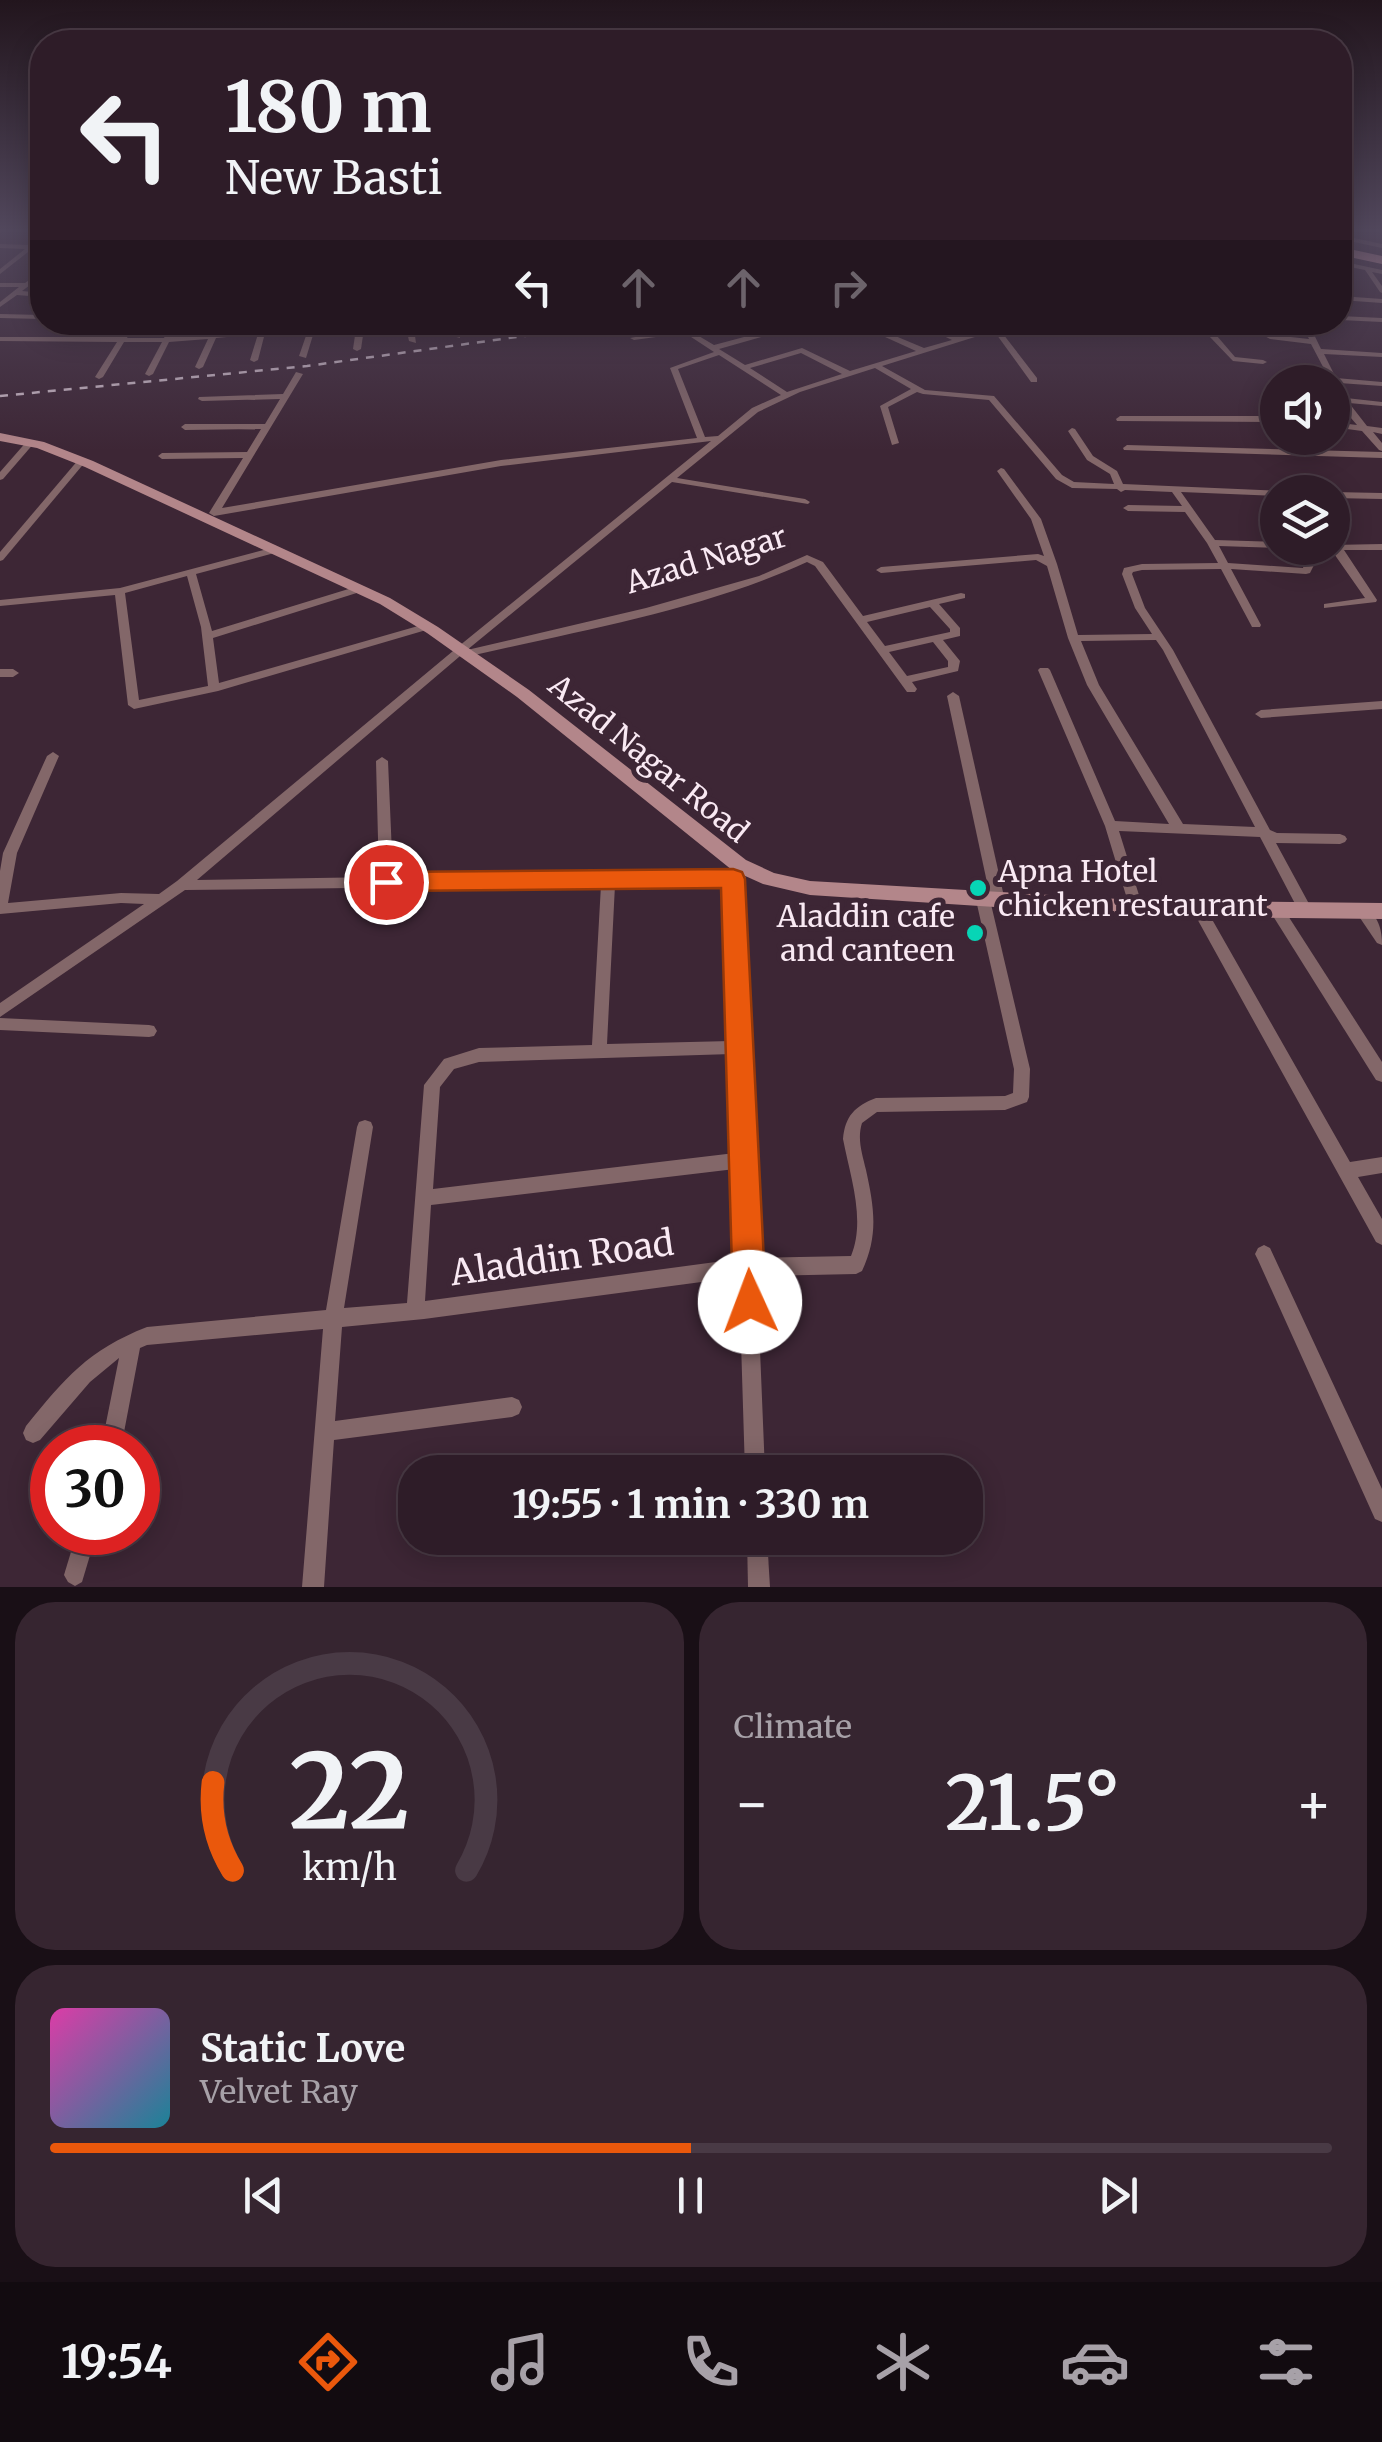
<!DOCTYPE html>
<html lang="en">
<head>
<meta charset="utf-8">
<style>
	:root { --surface:#2e1c28; --page:#362530; --text:#f1f3f6; --muted:#a7a1a8; --line:#493a45; --accent:#ea580c }
	body { margin:0; font-family:Merriweather,serif; background:var(--page); color:var(--text); height:100vh; display:flex; flex-direction:column; font-size:38px; white-space:nowrap }
	* { box-sizing:border-box; margin:0 }
	p { font-size:32px; color:var(--muted) }
	.icon { flex:none; width:55px; height:55px; fill:none; stroke:currentColor; stroke-width:2; stroke-linecap:round; stroke-linejoin:round }
	.map { position:relative; height:1587px; overflow:hidden }
	.panel { display:flex; flex-direction:column; gap:15px; padding:15px; background:#190f16; flex:1 }
	.panel>* { flex:none }
	.hud { position:absolute; left:30px; top:30px; width:1322px; height:305px; border-radius:40px; box-shadow:0 5px 25px #0003,0 0 0 2px var(--line); background:#2e1c28; color:var(--text); overflow:hidden }
	.tools { position:absolute; left:1260px; top:365px; display:grid; gap:20px }
	.tools a { display:grid; place-items:center; width:90px; height:90px; border-radius:50%; background:var(--surface); box-shadow:0 5px 25px #0003,0 0 0 2px var(--line); font-size:50px }
	.speed { position:absolute; left:30px; top:1425px; display:flex; gap:20px; font-size:50px; font-weight:700; text-align:center }
	.speed>* { display:grid; place-content:center; width:130px; height:130px; border-radius:50%; background:var(--surface); box-shadow:0 5px 25px #0003,0 0 0 2px var(--line); line-height:1 }
	.speed .limit { border:15px solid #d22; background:#fff; color:#111 }
	.pin { position:absolute; display:grid; place-items:center; width:85px; height:85px; color:#fff; margin:-42px; border:5px solid #fff; border-radius:50%; box-shadow:0 2px 10px #0007 }
	.me { position:absolute; width:110px; margin:-55px; rotate:358deg; stroke-linejoin:round; filter:drop-shadow(0 0 8px #0008) }
	.turn { display:flex; align-items:center; gap:35px; height:210px; padding:0 30px; font-size:45px }
	.turn .icon { width:130px; height:130px; stroke-width:2.5 }
	.turn b { display:block; font-size:70px; line-height:85px }
	.lanes { display:flex; align-items:center; height:95px; padding:0 30px; background:#0003; justify-content:center; gap:50px; direction:ltr }
	.lanes .off { opacity:.35 }
	.big { font-size:75px; font-weight:700; line-height:1.1 }
	.panel .tile { flex:1; display:flex; flex-direction:column; justify-content:center; gap:15px; min-width:0; padding:0 35px; border-radius:40px; background:var(--page) }
	.panel .dial { align-items:center; gap:0 }
	.dial svg { height:260px; overflow:visible; fill:none; stroke:var(--line); stroke-width:7; stroke-linecap:round; text-anchor:middle }
	.dial text { fill:var(--text); stroke:none }
	.song { display:flex; align-items:center; gap:30px }
	.cover { width:120px; height:120px; border-radius:15px; background:linear-gradient(135deg,hsl(320 70% 55%),hsl(190 70% 35%)) }
	.played { height:10px; border-radius:5px; background:linear-gradient(90deg,var(--accent) 50%,var(--line) 50%) }
	.keys { display:flex; justify-content:space-around; direction:ltr }
	.heat { display:flex; justify-content:space-between; align-items:center; font-size:55px; direction:ltr }
	.panel .tiles { flex:1; display:grid; gap:15px; grid-template-columns:1fr 1fr }
	.tile:last-child { grid-column:span 2 }
	.trip { position:absolute; left:398px; top:1455px; width:585px; height:100px; border-radius:40px; background:var(--surface); box-shadow:0 5px 25px #0003,0 0 0 2px var(--line); font-weight:700; line-height:100px; text-align:center }
	.tabs { display:flex; height:160px; justify-content:space-around; align-items:center; background:#120b10; color:var(--muted) }
	.tabs .icon { width:70px; height:70px }
	.tabs .selected { color:var(--accent) }
	.tabs b { font-size:45px; color:var(--text) }
	.map>svg:first-child { display:block }
	.lines { fill:none; stroke-linecap:round; stroke-linejoin:round }
	.street { fill:#836769; fill-rule:evenodd }
	.secondary { fill:#b3868a; fill-rule:evenodd }
	.highway { fill:#f9b3ba; fill-rule:evenodd }
	.rail { stroke:#ccbac6; stroke-width:2.5; stroke-dasharray:8 8; stroke-linecap:butt }
	.route { fill:#ea580c; stroke:#983908; stroke-width:2.5 }
	.poi-dot { fill:#07d5b6; stroke:#3d2635; stroke-width:4 }
	.labels { text-anchor:middle; dominant-baseline:central; stroke-width:10; stroke-linejoin:round; paint-order:stroke }
	.street-label { font-size:30px; fill:#f9e9f3; stroke:#3d2635 }
	.poi-label { font-size:30px; fill:#f9e9f3; stroke:#3d2635; text-anchor:start }
	.near-street-label { font-size:35px; fill:#f9e9f3; stroke:#3d2635 }
</style>
</head>
<body>
<div class="map">
<svg width="1382" height="1587" viewBox="0 0 1382 1587">
	<rect width="100%" height="100%" fill="#3d2635"/>
	<g class="lines">
		<!-- street -->
		<g class="street">
			<polygon points="0,229 6,229 0,233"/>
			<polygon points="1340,235 1382,244 1382,248 1340,239"/>
			<polygon points="42,236 42,241 0,274 0,269 25,249 0,248 0,244 29,245"/>
			<polygon points="1340,261 1382,270 1382,274 1372,272 1382,286 1382,293 1380,292 1365,270 1340,265"/>
			<polygon points="42,271 42,276 22,291 42,293 42,297 17,295 0,307 0,302 19,287 0,287 0,283 25,283"/>
			<polygon points="1340,296 1382,299 1382,303 1340,300"/>
			<polygon points="0,314 42,315 42,319 0,318"/>
			<polygon points="1340,316 1382,318 1382,322 1340,320"/>
			<polygon points="95,322 103,322 86,337 120,337 129,322 136,322 127,338 164,338 172,322 179,322 172,337 210,334 215,322 222,322 218,333 259,330 261,322 268,322 267,329 317,322 306,358 299,356 308,330 265,333 258,360 254,362 250,360 258,334 216,338 203,367 199,369 195,367 208,339 169,342 153,374 149,376 145,374 162,342 124,342 103,377 99,379 95,377 117,342 0,341 0,337 77,337"/>
			<polygon points="357,322 365,322 361,349 357,351 353,349"/>
			<polygon points="405,322 413,322 416,343 409,341"/>
			<polygon points="450,322 457,322 460,338 453,336"/>
			<path d="M717 322H733L692 332 714 345 759 333 739 322H749L767 331 801 322H814L719 349 745 365 802 348 850 371 916 351 852 322H862L924 348 952 340 915 322H925L959 337 989 328 977 322H987L996 326 1008 322H1020L1000 330 1037 378V382H1031L994 331 882 366 925 390 994 396 1062 475 1074 482 1114 484 1110 474 1087 460 1068 431 1072 428 1075 429 1093 456 1117 471 1123 484 1281 491 1282 492H1278V496L1181 492 1215 540 1278 542V548H1280H1278L1219 546 1228 563 1303 568 1304 565 1293 548H1303L1314 565 1310 573 1306 574 1231 569 1261 625 1260 627H1252L1251 625 1221 569 1142 570 1133 572 1132 574 1145 608 1173 650 1270 830 1277 833 1340 834 1345 836 1347 839 1345 842 1340 844 1276 843 1314 913 1312 917 1307 918 1302 917 1260 837 1119 831 1143 908 1141 912 1136 913 1131 912 1105 826 1038 670 1040 668H1048L1050 670 1115 821 1169 824 1087 685 1068 638 1047 566 1036 560 881 573 876 570 881 567 1038 554 1044 556 1031 519 997 471 1001 468 1004 469 1041 519 1057 564 1078 635 1152 634 1135 608 1122 574 1124 568 1142 564 1218 563 1207 543 1185 512 1128 511 1123 508 1128 505 1182 506 1172 492 1125 490 1121 492 1117 489 1072 488 1056 479 989 400 923 394 917 392 888 407 899 443 892 445 880 406 911 389 875 368 800 392 758 412 677 478 805 499 810 502 808 504 672 482 467 650 646 608 759 576 807 555 823 562 863 616 961 593 965 594V598L939 604 960 628V636L943 640 960 661 958 671 912 682 917 689 915 692H907L815 566 807 562C702 610 582 630 470 656L466 655V651L197 880 379 877 376 761 382 757 388 761 393 877 744 874 746 878 740 883 756 1258 851 1256C866 1220 850 1176 843 1139 845 1116 855 1106 876 1098L1005 1096 1013 1093 1014 1069 976 900 978 896H988L990 900 1030 1069 1029 1097 1027 1102 1005 1110 877 1112 862 1123C857 1139 862 1153 866 1170 874 1207 879 1235 862 1271L856 1274 757 1276 765 1472H745L739 1277 424 1319 342 1327 335 1421 512 1397 519 1400 522 1407 519 1414 512 1417 334 1440 324 1587H302L323 1329 147 1345 140 1348 121 1448H101L119 1358 90 1382 40 1440 33 1443 26 1440 23 1433 26 1426C65 1378 88 1350 147 1327L326 1310 357 1127 359 1122 365 1120 371 1122 373 1127 344 1308 407 1303 424 1085 444 1059 479 1048 592 1045 601 885 185 890 0 1017V1003L144 904 121 903 0 914V871L3 853 47 756 53 752 59 756 17 853 8 903 121 893 159 894 177 881 459 646 711 441 501 466 214 516 209 513 243 458 162 459 158 456 162 453 247 452 261 429 185 430 181 427 185 424H265L280 399 202 401 198 399 199 397 283 394 296 372 303 374 222 508 501 460 697 438 670 368 714 352 685 333 634 340 630 338ZM801 353 842 374 787 392 750 368ZM719 355 781 395 752 408 718 436 705 437 678 369ZM930 607 950 629V632L885 646 867 622ZM1156 640 1163 650 1255 827 1183 824 1099 685 1081 641ZM933 642 948 661V667L907 676 889 652ZM726 883 731 1041 607 1044 615 885ZM732 1054 735 1153 433 1189 440 1087 454 1069 479 1062ZM735 1169 738 1259 425 1301 431 1205Z"/>
			<path d="M1160 322H1167L1174 329 1183 332 1258 331 1248 322H1256L1272 335 1309 339 1301 322H1308L1321 349 1382 353V357L1324 354 1336 378 1382 382V386L1339 383 1346 398 1382 402V406L1349 403 1367 426 1382 428V434L1373 432 1382 443V451L1379 450 1362 431 1332 427V422L1357 425 1345 411 1332 382H1331L1311 344 1270 339 1263 335 1217 336 1235 357 1263 360 1267 362 1263 364 1233 361 1209 336C1188 336 1174 339 1160 322Z"/>
			<polygon points="1120,416 1278,416 1278,422 1117,421 1116,419"/>
			<polygon points="28,440 35,442 3,479 0,480 0,472"/>
			<polygon points="1127,445 1382,452 1382,458 1124,450 1123,448"/>
			<polygon points="79,459 86,461 3,560 0,561 0,552"/>
			<polygon points="1331,492 1332,492 1382,493 1382,499 1332,498"/>
			<polygon points="1382,544 1382,550 1344,550 1377,600 1376,602 1324,608 1324,604 1365,598 1330,548 1332,548 1332,545"/>
			<path d="M275 547 280 550 278 552 196 574 212 631 355 587 359 586 364 589 363 591 213 638 219 683 425 624 429 623 434 626 433 628 218 691 134 709 128 705 115 595 0 606V600L120 588ZM187 576 201 627 208 686 139 700 125 593Z"/>
			<polygon points="0,669 13,669 19,673 13,677 0,677"/>
			<polygon points="953,692 959,696 1005,901 1003,905 993,905 991,901 947,696"/>
			<polygon points="1382,701 1382,709 1261,718 1255,714 1261,710"/>
			<polygon points="1200,906 1205,907 1350,1162 1382,1157 1382,1173 1358,1177 1382,1219 1382,1245 1376,1242 1195,915 1193,911 1195,907"/>
			<polygon points="1278,907 1283,908 1382,1062 1382,1082 1376,1080 1273,916 1271,912 1273,908"/>
			<path d="M1363 907C1378 914 1382 929 1382 945L1377 943 1356 912 1358 908Z"/>
			<polygon points="0,1018 149,1025 154,1026 157,1031 154,1036 149,1037 0,1030"/>
			<polygon points="1264,1245 1270,1248 1382,1489 1382,1522 1375,1519 1258,1260 1255,1254 1258,1248"/>
			<polygon points="77,1532 97,1532 82,1582 75,1586 68,1582 64,1575"/>
			<polygon points="747,1538 767,1538 770,1587 748,1587"/>
		</g>
		<!-- secondary -->
		<polygon class="secondary" points="0,433 44,442 93,461 390,598 438,627 529,690 746,860 774,873 810,881 1136,900 1382,903 1382,919 1136,916 810,895 763,884 732,870 517,697 427,633 380,604 85,467 37,448 0,441"/>
		<!-- highway -->
		<polygon class="highway" points="1340,247 1382,256 1382,264 1340,255"/>
		<!-- rail -->
		<polyline class="rail" points="0,396 307,366 625,322"/>
	</g>
	<!-- sky -->
	<linearGradient id="sky" x2="0" y2="1"><stop stop-color="#22151d"/><stop offset="0.51" stop-color="#51475c"/><stop offset="1" stop-color="#51475c" stop-opacity="0"/></linearGradient>
	<rect width="1382" height="451" fill="url(#sky)"/>
	<!-- route -->
	<polygon class="route" points="733,869 742,872 745,879 766,1302 761,1314 750,1319 738,1314 733,1302 721,888 386,891 377,888 373,882 377,875 386,872"/>
	<!-- markers -->
	<g class="poi-dot">
		<circle cx="978" cy="888" r="10"/>
		<circle cx="975" cy="933" r="10"/>
	</g>
	<g class="labels">
		<!-- street labels -->
		<g class="street-label">
			<text transform="translate(706 559) rotate(-17)">Azad Nagar</text>
			<text transform="translate(649 758) rotate(39)">Azad Nagar Road</text>
		</g>
		<!-- poi labels -->
		<g class="poi-label">
			<text x="998" y="871">Apna Hotel<tspan x="998" dy="34">chicken restaurant</tspan></text>
			<text x="955" y="916" text-anchor="end">Aladdin cafe<tspan x="955" dy="34">and canteen</tspan></text>
		</g>
		<!-- near-street labels -->
		<g class="near-street-label">
			<text transform="translate(562 1258) rotate(-8)">Aladdin Road</text>
		</g>
	</g>
</svg>
<div class="tools">
<a><svg class="icon" aria-label="sound" viewBox="0 0 24 24"><path d="M4 9h4l5-4v14l-5-4H4zM17 9q2 3 0 6"/></svg></a>
<a><svg class="icon" aria-label="layers" viewBox="0 0 24 24"><path d="M12 4l9 5-9 5-9-5zM3 14l9 5 9-5"/></svg></a>
</div>
<div class="speed"><div class="limit">30</div></div>
<div class="pin" style="left:386px;top:882px;background:#d93025"><svg class="icon" aria-label="arrive" viewBox="0 0 24 24"><path d="M6 21V4h12l-3 4 3 4H6"/></svg></div>
<svg class="me" style="left:750px;top:1302px" viewBox="-20 -20 40 40"><circle r="19" fill="#fff"/><path d="M0-13L10 11 0 6-10 11z" fill="#ea580c"/></svg>
<div class="trip">19:55 · 1 min · 330 m</div>
<div class="hud">
<div class="turn"><svg class="icon" aria-label="left" viewBox="0 0 24 24"><path d="M17 20v-9H6M10 6l-5 5 5 5"/></svg><div><b>180 m</b>New Basti</div></div>
<div class="lanes"><svg class="icon" aria-label="left" viewBox="0 0 24 24"><path d="M17 20v-9H6M10 6l-5 5 5 5"/></svg><svg class="icon off" aria-label="ahead" viewBox="0 0 24 24"><path d="M12 20V5M6 11l6-6 6 6"/></svg><svg class="icon off" aria-label="ahead" viewBox="0 0 24 24"><path d="M12 20V5M6 11l6-6 6 6"/></svg><svg class="icon off" aria-label="right" viewBox="0 0 24 24"><path d="M7 20v-9h11M14 6l5 5-5 5"/></svg></div>
</div>
</div>
<section class="panel">
<div class="tiles">
<div class="tile dial"><svg viewBox="0 0 100 80">
<path d="M14 69A42 42 0 1 1 86 69"/>
<path d="M14 69A42 42 0 0 1 8 42" stroke="#ea580c"/>
<text x="50" y="56" font-size="32" font-weight="700">22</text>
<text x="50" y="72" font-size="11">km/h</text>
</svg></div>
<div class="tile"><p>Climate</p>
<div class="heat"><a>−</a><b class="big">21.5°</b><a>+</a></div>
</div>
<div class="tile">
<div class="song"><i class="cover"></i><div><b>Static Love</b><p>Velvet Ray</p></div></div>
<div class="played"></div>
<div class="keys"><svg class="icon" aria-label="previous" viewBox="0 0 24 24"><path d="M18 5L8 12l10 7zM5 5v14"/></svg><svg class="icon" aria-label="pause" viewBox="0 0 24 24"><path d="M8 5v14M16 5v14"/></svg><svg class="icon" aria-label="next" viewBox="0 0 24 24"><path d="M6 5l10 7-10 7zM19 5v14"/></svg></div>
</div>
</div>
</section>
<nav class="tabs">
<b>19:54</b>
<svg class="icon selected" aria-label="directions" viewBox="0 0 24 24"><path d="M12 3l9 9-9 9-9-9zM9 14v-3h6M13 9l2 2-2 2"/></svg>
<svg class="icon" aria-label="music" viewBox="0 0 24 24"><path d="M9 18V5l10-2v13"/><circle cx="6" cy="18" r="3"/><circle cx="16" cy="16" r="3"/></svg>
<svg class="icon" aria-label="phone" viewBox="0 0 24 24"><path d="M5 4h4l2 5-3 2q2 4 5 5l2-3 5 2v4C11 20 4 13 5 4z"/></svg>
<svg class="icon" aria-label="climate" viewBox="0 0 24 24"><path d="M12 3v18M4 7l16 10M4 17L20 7"/></svg>
<svg class="icon" aria-label="car" viewBox="0 0 24 24"><path d="M5 17H2v-5l4-1 3-4h7l3 4 3 1v5h-3M9 17h6M6 11h13"/><circle cx="7" cy="17" r="2"/><circle cx="17" cy="17" r="2"/></svg>
<svg class="icon" aria-label="filters" viewBox="0 0 24 24"><path d="M4 7h16M4 17h16"/><circle cx="9" cy="7" r="2"/><circle cx="15" cy="17" r="2"/></svg>
</nav>
</body>
</html>
